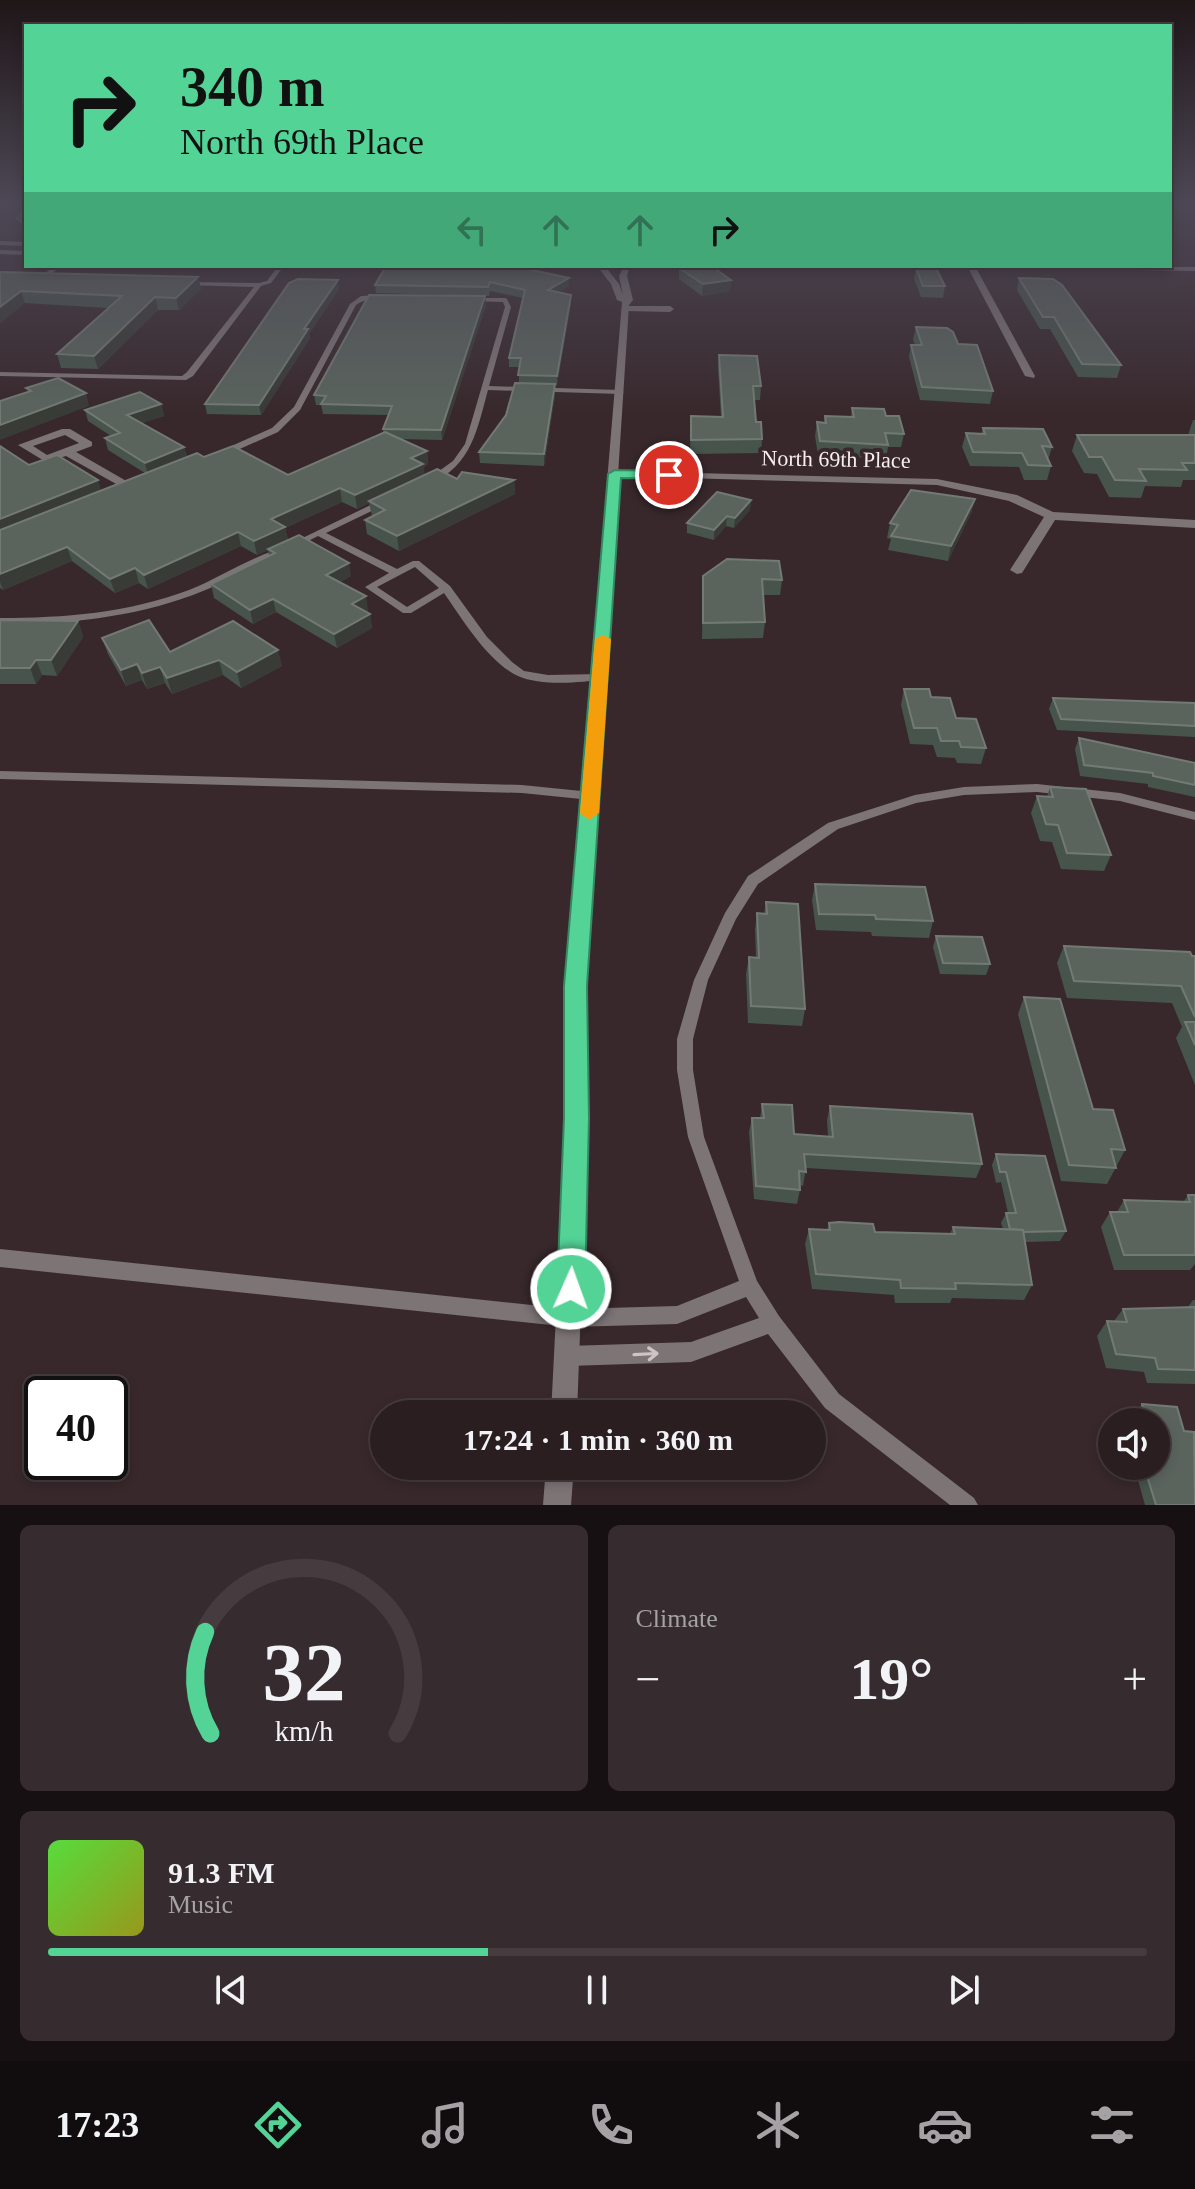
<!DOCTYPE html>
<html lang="en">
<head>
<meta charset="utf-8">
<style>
	:root { --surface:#2a1e21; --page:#362b2e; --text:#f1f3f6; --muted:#a5a2a5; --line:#463c3f; --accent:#53d396 }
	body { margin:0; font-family:"Times New Roman",serif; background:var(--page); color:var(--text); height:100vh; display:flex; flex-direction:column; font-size:30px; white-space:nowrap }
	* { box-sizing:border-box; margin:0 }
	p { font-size:26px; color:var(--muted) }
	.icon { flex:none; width:44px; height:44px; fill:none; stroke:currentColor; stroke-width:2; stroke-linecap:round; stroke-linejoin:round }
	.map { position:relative; height:1505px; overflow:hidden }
	.side { display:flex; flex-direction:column; gap:20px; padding:20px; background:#171012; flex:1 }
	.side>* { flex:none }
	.top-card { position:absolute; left:24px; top:24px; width:1148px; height:244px; border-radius:0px; box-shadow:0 4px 12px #0003,0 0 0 2px var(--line); background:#53d396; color:#111; overflow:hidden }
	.buttons { position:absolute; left:1098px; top:1408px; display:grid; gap:16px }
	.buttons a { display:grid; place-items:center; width:72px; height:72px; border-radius:50%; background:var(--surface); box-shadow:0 4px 12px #0003,0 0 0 2px var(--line); font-size:40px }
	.speed { position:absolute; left:24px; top:1376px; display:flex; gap:16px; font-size:40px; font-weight:700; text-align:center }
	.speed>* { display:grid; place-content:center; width:104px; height:104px; border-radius:50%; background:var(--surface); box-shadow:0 4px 12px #0003,0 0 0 2px var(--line); line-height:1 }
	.speed .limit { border:4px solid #111; border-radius:12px; background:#fff; color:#111 }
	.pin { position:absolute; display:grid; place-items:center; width:68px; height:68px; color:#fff; margin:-34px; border:4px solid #fff; border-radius:50%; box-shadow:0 2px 8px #0007 }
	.me { position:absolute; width:88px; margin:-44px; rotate:2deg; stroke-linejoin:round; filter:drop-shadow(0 0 6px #0008) }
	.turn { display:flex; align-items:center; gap:28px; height:168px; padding:0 24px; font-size:36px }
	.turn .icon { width:104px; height:104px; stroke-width:2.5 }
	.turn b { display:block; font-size:56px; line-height:68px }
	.lanes { display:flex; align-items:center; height:76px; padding:0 24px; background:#0003; justify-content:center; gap:40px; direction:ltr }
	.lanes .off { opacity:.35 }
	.big { font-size:60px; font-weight:600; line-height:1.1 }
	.side .widget { flex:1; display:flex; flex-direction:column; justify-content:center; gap:12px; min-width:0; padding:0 28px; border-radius:12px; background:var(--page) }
	.side .dial { align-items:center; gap:0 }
	.dial svg { height:208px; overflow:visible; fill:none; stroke:var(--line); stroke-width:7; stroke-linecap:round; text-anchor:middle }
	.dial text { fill:var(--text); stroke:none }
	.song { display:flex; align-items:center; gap:24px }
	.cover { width:96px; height:96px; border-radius:12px; background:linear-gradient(135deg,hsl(110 70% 55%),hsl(60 70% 35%)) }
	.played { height:8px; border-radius:4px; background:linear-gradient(90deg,var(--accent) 40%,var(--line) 40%) }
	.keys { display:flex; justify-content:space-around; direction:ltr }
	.heat { display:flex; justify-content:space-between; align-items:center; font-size:44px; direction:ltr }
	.side .tiles { flex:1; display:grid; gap:20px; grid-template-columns:1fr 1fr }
	.widget:last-child { grid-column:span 2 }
	.trip { position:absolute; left:370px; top:1400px; width:456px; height:80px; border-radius:40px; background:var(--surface); box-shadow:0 4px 12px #0003,0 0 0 2px var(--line); font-weight:600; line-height:80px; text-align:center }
	.dock { display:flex; height:128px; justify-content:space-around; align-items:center; background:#110c0d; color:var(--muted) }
	.dock .icon { width:56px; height:56px }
	.dock .active { color:var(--accent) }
	.dock b { font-size:36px; color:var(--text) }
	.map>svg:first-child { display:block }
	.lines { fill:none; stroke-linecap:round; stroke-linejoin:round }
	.service { fill:#7d7476; fill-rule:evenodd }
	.minor { fill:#7d7476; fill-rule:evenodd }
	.tertiary { fill:#7d7476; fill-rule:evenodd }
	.wall { fill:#46544b }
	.shaded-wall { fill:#393b37 }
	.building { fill:#5a645d; stroke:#737a74; stroke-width:2 }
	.oneway { stroke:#cec3c6 }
	.route { fill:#53d396; stroke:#368962; stroke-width:2 }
	.slow { fill:#f59e0b }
	.labels { text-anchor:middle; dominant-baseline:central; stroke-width:8; stroke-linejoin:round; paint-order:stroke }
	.far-street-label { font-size:22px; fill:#f9eef1; stroke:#38282c }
</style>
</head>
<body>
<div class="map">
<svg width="1195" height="1505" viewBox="0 0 1195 1505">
	<rect width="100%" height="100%" fill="#38282c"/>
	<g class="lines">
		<!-- service -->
		<g class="service">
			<polygon points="0,250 26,251 26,255 0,254"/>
			<polygon points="54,266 61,266 45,279 41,279 41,277"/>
			<polygon points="278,266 284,266 271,283 261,286 193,376 186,380 0,376 0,372 182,376 187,372 254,287 186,285 184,284 184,282 259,283 267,281"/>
			<path d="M361 296 384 295 387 297C377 302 366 297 356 305L300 410 278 432 224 456H218V452L272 428 294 407 350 304Z"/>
			<path d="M468 298H505L507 299 511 307 489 386 620 390 624 392 620 394 488 390C477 430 472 464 431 484L428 483V479L453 461 465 444 505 307 503 302 470 301 468 300Z"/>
			<path d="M381 500 384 501V505L326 533 397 569 413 561H419L450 586 487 637 512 662 524 671 548 675 600 674 604 675 606 677 604 679C580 683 540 686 518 676 488 662 463 620 444 593L411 613H403L365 587 389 573 318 536 296 547H290L288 545ZM415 567 439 588 407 607 377 587Z"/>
			<path d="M273 551 278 554 276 556C249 569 222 584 193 595 131 618 66 624 0 624V618C64 618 128 613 189 590 217 579 244 561 273 551Z"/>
			<polygon points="0,771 522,785 591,792 597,796 591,800 522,793 0,779"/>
			<polygon points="1037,784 1120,793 1195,812 1195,820 1120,801 1037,792 964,795 916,803 838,829 758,884 736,919 708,980 693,1039 693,1070 704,1137 757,1281 779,1316 839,1394 974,1498 978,1505 950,1505 825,1408 768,1334 691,1362 568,1366 561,1363 558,1356 561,1349 568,1346 691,1342 759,1318 746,1297 677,1324 570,1327 0,1267 0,1249 570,1309 677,1306 739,1281 688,1137 677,1070 677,1039 694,980 725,913 748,876 828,823 915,795 964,787"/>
		</g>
		<!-- minor -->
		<g class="minor">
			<polygon points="26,205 23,218 26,221 26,226 15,219"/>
			<polygon points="967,266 975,266 1035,376 1034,378 1025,376"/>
			<polygon points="622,306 670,306 674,309 670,312 625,311 622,310"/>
			<path d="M62 429H70L92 442V446L76 452 135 486V490H127L66 456 46 462 18 445ZM65 435 79 443 47 455 33 446Z"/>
			<polygon points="615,471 937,479 1017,495 1053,512 1195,520 1195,528 1055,520 1022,573 1017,574 1010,570 1044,517 1009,501 937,485 611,476 609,474"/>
		</g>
		<!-- tertiary -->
		<g class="tertiary">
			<polygon points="0,241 26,242 26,246 0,245"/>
			<polygon points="597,266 605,266 619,284 623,295 619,276 624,266 630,266 627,276 633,300 629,305 585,986 588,1118 577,1414 551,1414 566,1118 565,986 622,302 617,300 611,284"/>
			<polygon points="1026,266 1195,267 1195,271 1030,268"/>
			<polygon points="546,1466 574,1466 571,1505 543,1505"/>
		</g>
	</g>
	<!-- wall -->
	<g class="wall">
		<polygon points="386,266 569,286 558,292 571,303 557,385 555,385 555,395 544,466 480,463 479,452 506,415 519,383 519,367 509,367 509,358 523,298 490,291 489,296 376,293 375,285"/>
		<polygon points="679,268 731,280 730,291 702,296 679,279"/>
		<polygon points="916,268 945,286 943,298 921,297 914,279"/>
		<polygon points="0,272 198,277 201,289 179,310 158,310 98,369 61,368 57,354 108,308 25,303"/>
		<polygon points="1019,278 1121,365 1117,378 1078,377 1050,329 1040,329 1017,290"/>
		<polygon points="339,289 309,334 310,338 261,415 207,414 205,404"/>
		<polygon points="486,305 442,440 400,439 427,451 428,464 424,467 424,475 457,479 514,480 515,494 399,551 367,534 365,520 372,516 369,503 357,509 342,502 285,528 288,540 351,576 340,582 368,610 366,612 370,614 372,628 337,648 276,612 253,624 214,598 211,584 269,556 268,550 257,555 241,546 148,589 139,583 115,593 72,561 3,590 0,588 0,446 29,465 101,490 145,473 108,450 105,438 111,436 88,421 85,410 161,404 164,416 141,423 184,447 187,457 204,457 288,475 383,433 383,429 388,415 323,414 321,405 316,405 314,395"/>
		<polygon points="916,327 958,344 993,391 990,404 920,400 909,357 911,345 915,345 913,339"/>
		<polygon points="719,355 761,386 760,400 754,400 756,422 762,439 761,453 690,454 691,416 721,417 718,368"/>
		<polygon points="852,408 886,416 904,434 901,447 888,447 886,459 818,455 815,436 817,422 824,423 825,416 851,417"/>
		<polygon points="1193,420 1195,420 1195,480 1183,480 1181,487 1145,486 1141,498 1109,497 1097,474 1084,473 1072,451 1077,435 1188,435"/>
		<polygon points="983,428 1052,447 1048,460 1051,466 1047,480 1024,480 1019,467 970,466 962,447 966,433 981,434"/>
		<polygon points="975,499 971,513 948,561 888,550 891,539 887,538 890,523"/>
		<polygon points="751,500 750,510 734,528 726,526 714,540 687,533 687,523"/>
		<polygon points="703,576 782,580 780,595 763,595 765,622 763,638 702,639"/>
		<polygon points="0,620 78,621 83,637 57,676 42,675 36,684 0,684"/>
		<polygon points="102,638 170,652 282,666 241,688 223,675 172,694 165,683 147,689 142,680 126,686 108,654"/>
		<polygon points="904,689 931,697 956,718 986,748 981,764 957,763 955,758 937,757 933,745 910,744 901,705"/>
		<polygon points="1053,698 1195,703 1195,737 1057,730 1049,709"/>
		<polygon points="1079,738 1195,763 1195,797 1148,787 1148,784 1080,776 1075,749"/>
		<polygon points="1050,787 1111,855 1104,871 1061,869 1052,842 1040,841 1031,813 1037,796 1047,797"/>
		<polygon points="815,884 933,921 929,938 872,936 871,932 816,930 812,900"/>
		<polygon points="766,902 805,1009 802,1026 748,1023 746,974 749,957 756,958 755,930 757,913 764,914"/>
		<polygon points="936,936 990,964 986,975 940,974 933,947"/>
		<polygon points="1064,946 1195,956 1195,1085 1176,1038 1182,1027 1172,1003 1067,998 1057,963"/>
		<polygon points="1024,997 1093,1109 1125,1150 1107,1184 1061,1181 1018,1014"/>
		<polygon points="762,1104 794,1134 828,1136 827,1120 830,1106 982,1164 976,1178 806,1168 803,1186 800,1185 800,1190 797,1204 754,1199 749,1132 752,1118 760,1118"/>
		<polygon points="996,1154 1066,1231 1060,1241 1025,1242 1032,1285 1024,1300 952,1298 950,1303 895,1303 894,1295 812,1289 805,1244 809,1229 827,1230 829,1223 875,1232 950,1234 953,1227 1003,1229 1001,1223 1006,1213 1008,1213 1001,1182 996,1183 992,1165"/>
		<polygon points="1188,1195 1195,1195 1195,1264 1190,1270 1114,1270 1101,1227 1110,1212 1117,1212 1124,1200 1184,1201"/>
		<polygon points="1193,1300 1195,1300 1195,1384 1147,1383 1144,1372 1106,1368 1097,1336 1107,1321 1114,1321 1123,1309 1188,1307"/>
		<polygon points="1142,1404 1184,1431 1195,1505 1145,1505 1134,1466 1156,1466 1156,1422 1122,1422 1121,1417 1128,1408 1138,1409"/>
	</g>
	<!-- shaded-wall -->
	<g class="shaded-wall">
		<polygon points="198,277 201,289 179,310 176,298"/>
		<polygon points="569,278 569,286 548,298 548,290"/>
		<polygon points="338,280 339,289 309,334 310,338 261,415 259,405 304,329"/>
		<polygon points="731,280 730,291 702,296 703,284"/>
		<polygon points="21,291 25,303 0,324 0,307"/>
		<polygon points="571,295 571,303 557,385 557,376"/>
		<polygon points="485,296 486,305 442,440 441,430"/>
		<polygon points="155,297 158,310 98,369 94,356"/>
		<polygon points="555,384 555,395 544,466 544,454"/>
		<polygon points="86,393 89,406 0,440 0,425"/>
		<polygon points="161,404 164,416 131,427 127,415"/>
		<polygon points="184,447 187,459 148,475 145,463"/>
		<polygon points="427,451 428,464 424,467 425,477 369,501 369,503 357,509 355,495 411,458"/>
		<polygon points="98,480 102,493 0,535 0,519"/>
		<polygon points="514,480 515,494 399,551 397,536"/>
		<polygon points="340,488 342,502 285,528 288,541 257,555 254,541 271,519"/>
		<polygon points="975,499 971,513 948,561 951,546"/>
		<polygon points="751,500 750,510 734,528 735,518"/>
		<polygon points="727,516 726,526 714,540 714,530"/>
		<polygon points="238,532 241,546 148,589 144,575"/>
		<polygon points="67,547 72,561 3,590 0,582 0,574"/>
		<polygon points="349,563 351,576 328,588 326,575"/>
		<polygon points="135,568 139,583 115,593 110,579"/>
		<polygon points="366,596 368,610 355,618 352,604"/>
		<polygon points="273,599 276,612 253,624 250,610"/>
		<polygon points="370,614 372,628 337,648 334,634"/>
		<polygon points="78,621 83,637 57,676 51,660"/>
		<polygon points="278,650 282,666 241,688 237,672"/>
		<polygon points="36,660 42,675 36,684 30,668"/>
		<polygon points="219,660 223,675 172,694 167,678"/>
		<polygon points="137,664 142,680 126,686 121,670"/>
		<polygon points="160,667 165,683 147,689 142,673"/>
	</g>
	<!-- building -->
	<g class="building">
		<polygon points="386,266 523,268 569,278 548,290 571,295 557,376 518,375 521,358 509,358 525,290 490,282 488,287 375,285"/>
		<polygon points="690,266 711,266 731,280 703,284 679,268"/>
		<polygon points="916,268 936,268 945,286 923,286"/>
		<polygon points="0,272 198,277 176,298 155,297 94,356 57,354 122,296 21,291 0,307"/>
		<polygon points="1019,278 1053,279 1062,285 1121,365 1082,364 1054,317 1043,317"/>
		<polygon points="298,279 338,280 304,329 308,329 259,405 205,404 289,283"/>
		<polygon points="369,295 485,296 441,430 383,429 392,406 321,404 326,396 314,395"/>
		<polygon points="916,327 947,328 953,332 958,344 977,345 993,391 922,387 911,345 922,345"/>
		<polygon points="719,355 757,356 761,386 753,386 756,422 761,422 762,439 691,440 691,416 723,417"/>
		<polygon points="58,378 86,393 0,425 0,401 31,391 26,388"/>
		<polygon points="515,383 555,384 544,454 479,452 506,415"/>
		<polygon points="140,392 161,404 127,415 184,447 145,463 105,438 120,433 85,410"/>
		<polygon points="852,408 884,409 886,416 899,416 904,434 885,433 888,445 820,441 817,422 826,423 825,416 854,417"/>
		<polygon points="983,428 1043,429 1052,447 1042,446 1051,466 1028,465 1022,453 973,452 966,433 985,434"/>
		<polygon points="385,432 427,451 411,458 423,464 355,495 340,488 271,519 285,527 254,541 238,532 144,575 135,568 110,579 67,547 0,574 0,530 197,453 204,457 233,446 288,475"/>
		<polygon points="1077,435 1195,435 1195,463 1182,463 1187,470 1139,469 1146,481 1115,480 1102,457 1089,457"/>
		<polygon points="0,446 29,465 57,455 98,480 0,519"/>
		<polygon points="437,469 457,479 462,472 514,480 397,536 365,520 385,510 369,501"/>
		<polygon points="911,490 975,499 951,546 891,536 898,525 890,523"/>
		<polygon points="717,492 751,500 735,518 727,516 714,530 687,523"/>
		<polygon points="299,535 349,563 326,575 366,596 352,604 370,614 334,634 273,599 250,610 211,584 275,553 268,549"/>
		<polygon points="727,559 779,561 782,580 762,579 765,622 703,623 703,576"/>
		<polygon points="0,620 78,621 51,660 36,660 30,668 0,668"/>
		<polygon points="149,620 170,652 233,621 278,650 237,672 219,660 167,678 160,667 142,673 137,664 121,670 102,638"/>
		<polygon points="904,689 929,689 931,697 950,698 956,718 976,719 986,748 961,747 959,741 941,741 937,728 914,728"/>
		<polygon points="1053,698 1195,703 1195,726 1061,719"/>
		<polygon points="1079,738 1195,763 1195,785 1153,776 1153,773 1084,765"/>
		<polygon points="1050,787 1086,789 1111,855 1067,853 1058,825 1046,824 1037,796 1053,797"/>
		<polygon points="815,884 925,887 933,921 876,919 875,915 819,914"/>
		<polygon points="766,902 798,904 805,1009 751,1006 749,957 759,958 757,913 767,914"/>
		<polygon points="936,936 982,937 990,964 943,963"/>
		<polygon points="1064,946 1190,952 1192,956 1195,956 1195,1017 1181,986 1074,981"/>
		<polygon points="1024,997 1060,999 1093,1109 1113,1110 1125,1150 1111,1149 1116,1168 1069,1165"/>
		<polygon points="1185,1022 1195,1022 1195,1045"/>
		<polygon points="762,1104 792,1105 794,1134 833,1137 830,1106 972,1114 982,1164 804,1154 806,1172 799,1171 800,1190 756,1186 752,1118 764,1118"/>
		<polygon points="996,1154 1045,1156 1066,1231 1023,1232 1023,1230 1010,1229 1006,1213 1016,1213 1006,1172 1000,1172"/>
		<polygon points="1188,1195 1195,1195 1195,1255 1124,1255 1110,1212 1128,1212 1124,1200 1190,1202"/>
		<polygon points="839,1222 873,1224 875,1232 955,1234 953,1227 1023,1230 1032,1285 955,1283 956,1289 901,1288 900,1280 816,1274 809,1229 830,1230 829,1223"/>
		<polygon points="1195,1307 1195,1370 1158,1369 1155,1358 1116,1354 1107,1321 1127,1322 1123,1309"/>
		<polygon points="1142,1404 1177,1407 1184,1431 1194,1432 1195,1505 1156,1505 1144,1466 1156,1466 1156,1422 1132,1422 1128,1408 1143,1409"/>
	</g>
	<!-- one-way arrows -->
	<defs><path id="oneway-shaft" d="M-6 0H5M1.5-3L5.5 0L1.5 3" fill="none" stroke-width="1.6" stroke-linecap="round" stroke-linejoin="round" transform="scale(2)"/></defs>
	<use class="oneway" href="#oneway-shaft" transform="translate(646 1354) rotate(-3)"/>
	<!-- sky -->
	<linearGradient id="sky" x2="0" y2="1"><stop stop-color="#1f1618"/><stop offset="0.49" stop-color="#4d4856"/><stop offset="1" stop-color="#4d4856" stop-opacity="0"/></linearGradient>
	<rect width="1195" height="415" fill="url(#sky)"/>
	<!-- route -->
	<polygon class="route" points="615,470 669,471 676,475 669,479 621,478 587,986 589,1118 585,1289 581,1299 571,1303 561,1299 557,1289 564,1118 564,986 608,474"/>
	<!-- slow -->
	<polygon class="slow" points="603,635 611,639 599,813 589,820 580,813 595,639"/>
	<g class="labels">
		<!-- far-street labels -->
		<g class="far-street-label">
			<text transform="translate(836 459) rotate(1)">North 69th Place</text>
		</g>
	</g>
</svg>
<div class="buttons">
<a><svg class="icon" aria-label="sound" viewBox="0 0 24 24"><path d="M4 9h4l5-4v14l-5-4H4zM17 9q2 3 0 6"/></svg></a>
</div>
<div class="speed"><div class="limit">40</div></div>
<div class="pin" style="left:669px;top:475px;background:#d93025"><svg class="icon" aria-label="arrive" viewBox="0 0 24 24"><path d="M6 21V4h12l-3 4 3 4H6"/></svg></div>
<svg class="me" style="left:571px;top:1289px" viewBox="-20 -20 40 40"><circle r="17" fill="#53d396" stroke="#fff" stroke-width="3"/><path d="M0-11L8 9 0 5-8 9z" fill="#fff"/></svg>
<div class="trip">17:24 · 1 min · 360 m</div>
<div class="top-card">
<div class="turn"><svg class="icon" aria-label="right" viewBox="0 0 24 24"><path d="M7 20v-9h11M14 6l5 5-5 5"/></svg><div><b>340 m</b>North 69th Place</div></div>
<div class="lanes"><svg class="icon off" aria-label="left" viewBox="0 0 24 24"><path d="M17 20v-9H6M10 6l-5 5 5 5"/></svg><svg class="icon off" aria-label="ahead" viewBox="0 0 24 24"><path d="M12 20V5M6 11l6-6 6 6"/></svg><svg class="icon off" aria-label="ahead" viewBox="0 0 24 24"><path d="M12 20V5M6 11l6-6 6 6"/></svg><svg class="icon" aria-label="right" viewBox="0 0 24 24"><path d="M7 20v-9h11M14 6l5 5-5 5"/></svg></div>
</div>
</div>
<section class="side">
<div class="tiles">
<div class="widget dial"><svg viewBox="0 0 100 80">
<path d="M14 69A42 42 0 1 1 86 69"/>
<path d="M14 69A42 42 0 0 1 12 30" stroke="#53d396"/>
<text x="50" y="56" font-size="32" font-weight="700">32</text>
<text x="50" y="72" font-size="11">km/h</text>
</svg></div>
<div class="widget"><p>Climate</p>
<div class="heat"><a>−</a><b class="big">19°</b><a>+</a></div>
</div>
<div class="widget">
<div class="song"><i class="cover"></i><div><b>91.3 FM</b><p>Music</p></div></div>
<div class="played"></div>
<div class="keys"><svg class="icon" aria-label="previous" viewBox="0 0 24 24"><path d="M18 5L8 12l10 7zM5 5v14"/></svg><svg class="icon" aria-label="pause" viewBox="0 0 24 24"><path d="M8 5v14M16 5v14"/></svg><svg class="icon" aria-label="next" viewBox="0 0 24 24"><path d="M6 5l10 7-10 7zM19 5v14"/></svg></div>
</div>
</div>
</section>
<nav class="dock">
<b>17:23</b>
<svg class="icon active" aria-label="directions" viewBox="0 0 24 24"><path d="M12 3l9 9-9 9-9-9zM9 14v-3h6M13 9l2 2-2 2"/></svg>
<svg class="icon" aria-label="music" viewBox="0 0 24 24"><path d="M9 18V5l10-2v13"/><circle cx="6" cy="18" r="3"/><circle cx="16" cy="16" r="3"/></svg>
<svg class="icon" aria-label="phone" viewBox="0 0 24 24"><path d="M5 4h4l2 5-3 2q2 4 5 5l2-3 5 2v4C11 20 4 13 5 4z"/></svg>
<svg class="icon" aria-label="climate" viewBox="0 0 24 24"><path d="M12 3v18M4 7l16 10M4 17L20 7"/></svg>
<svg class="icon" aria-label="car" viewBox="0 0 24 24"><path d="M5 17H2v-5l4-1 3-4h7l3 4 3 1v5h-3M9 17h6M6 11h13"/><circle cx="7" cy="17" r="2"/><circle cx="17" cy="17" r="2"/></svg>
<svg class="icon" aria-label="filters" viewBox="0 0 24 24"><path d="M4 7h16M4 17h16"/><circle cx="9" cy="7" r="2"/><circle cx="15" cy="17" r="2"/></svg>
</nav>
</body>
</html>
